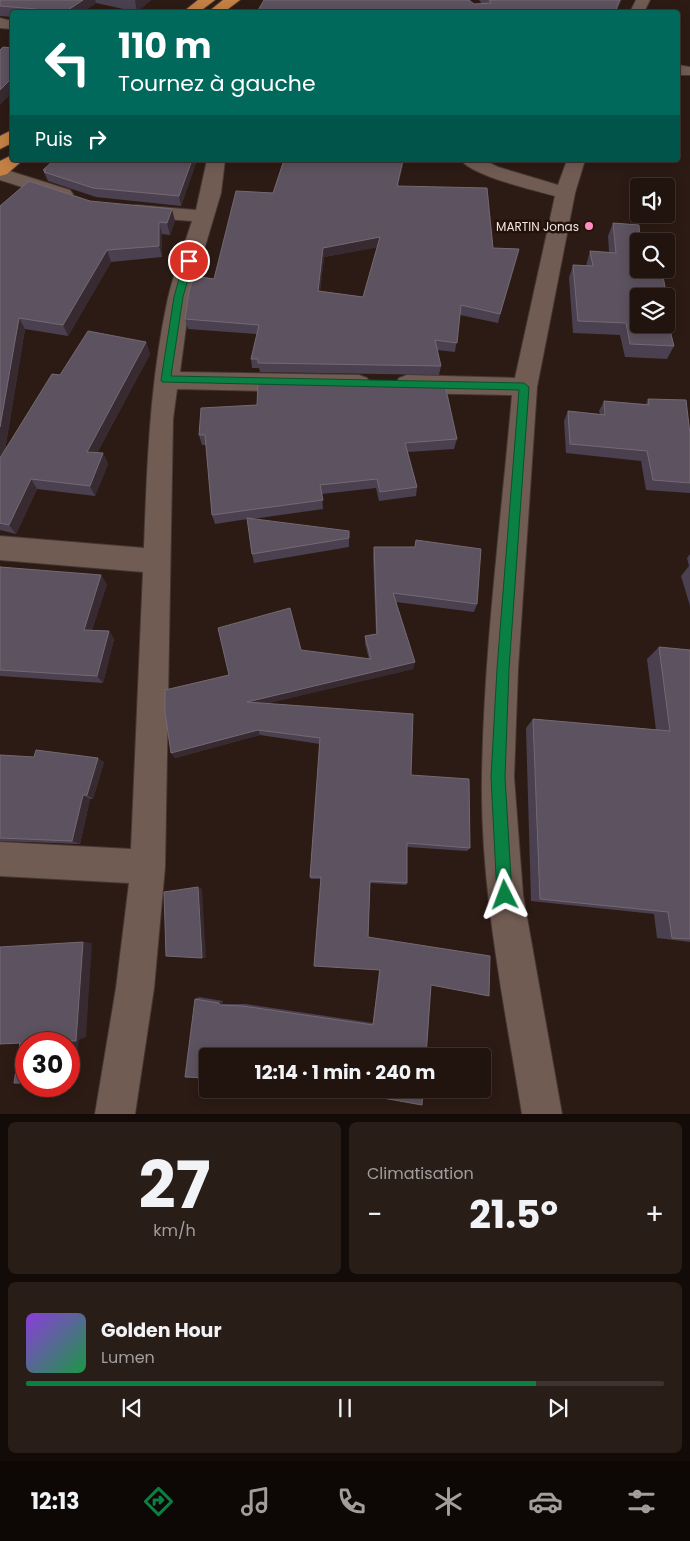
<!DOCTYPE html>
<html lang="fr">
<head>
<meta charset="utf-8">
<style>
	:root { --surface:#21140f; --page:#291d18; --text:#f1f3f6; --muted:#a29e9e; --line:#3e332f; --accent:#0b8043 }
	body { margin:0; font-family:Poppins,sans-serif; background:var(--page); color:var(--text); height:100vh; display:flex; flex-direction:column; font-size:19px; white-space:nowrap }
	* { box-sizing:border-box; margin:0 }
	p { font-size:16px; color:var(--muted) }
	.icon { flex:none; width:28px; height:28px; fill:none; stroke:currentColor; stroke-width:2; stroke-linecap:round; stroke-linejoin:round }
	.map { position:relative; height:1114px; overflow:hidden }
	.side { display:flex; flex-direction:column; gap:8px; padding:8px; background:#120b08; flex:1 }
	.side>* { flex:none }
	.hud { position:absolute; left:10px; top:10px; width:670px; height:152px; border-radius:5px; box-shadow:0 2px 12px #0003,0 0 0 1px var(--line); background:#00695c; color:#fff; overflow:hidden }
	.controls { position:absolute; left:630px; top:178px; display:grid; gap:10px }
	.controls a { display:grid; place-items:center; width:45px; height:45px; border-radius:5px; background:var(--surface); box-shadow:0 2px 12px #0003,0 0 0 1px var(--line); font-size:25px }
	.speed { position:absolute; left:15px; top:1032px; display:flex; gap:10px; font-size:25px; font-weight:700; text-align:center }
	.speed>* { display:grid; place-content:center; width:65px; height:65px; border-radius:50%; background:var(--surface); box-shadow:0 2px 12px #0003,0 0 0 1px var(--line); line-height:1 }
	.speed .limit { border:8px solid #d22; background:#fff; color:#111 }
	.pin { position:absolute; display:grid; place-items:center; width:42px; height:42px; color:#fff; margin:-21px; border:2px solid #fff; border-radius:50%; box-shadow:0 1px 5px #0007 }
	.me { position:absolute; width:55px; margin:-28px; rotate:357deg; stroke-linejoin:round; filter:drop-shadow(0 0 4px #0008) }
	.turn { display:flex; align-items:center; gap:18px; height:105px; padding:0 25px; font-size:22px }
	.turn .icon { width:65px; height:65px; stroke-width:2.5 }
	.turn b { display:block; font-size:35px; line-height:42px }
	.then { display:flex; align-items:center; height:48px; padding:0 25px; background:#0003; gap:10px; font-size:19px }
	.big { font-size:38px; font-weight:700; line-height:1.1 }
	.side .widget { flex:1; display:flex; flex-direction:column; justify-content:center; gap:8px; min-width:0; padding:0 18px; border-radius:8px; background:var(--page) }
	.side .dial { align-items:center; gap:0 }
	.dial b { font-size:65px; line-height:1 }
	.song { display:flex; align-items:center; gap:15px }
	.cover { width:60px; height:60px; border-radius:8px; background:linear-gradient(135deg,hsl(270 70% 55%),hsl(140 70% 35%)) }
	.played { height:5px; border-radius:2px; background:linear-gradient(90deg,var(--accent) 80%,var(--line) 80%) }
	.keys { display:flex; justify-content:space-around; direction:ltr }
	.heat { display:flex; justify-content:space-between; align-items:center; font-size:28px; direction:ltr }
	.side .tiles { flex:1; display:grid; gap:8px; grid-template-columns:1fr 1fr }
	.widget:last-child { grid-column:span 2 }
	.trip { position:absolute; left:199px; top:1048px; width:292px; height:50px; border-radius:5px; background:var(--surface); box-shadow:0 2px 12px #0003,0 0 0 1px var(--line); font-weight:700; line-height:50px; text-align:center }
	.tab-bar { display:flex; height:80px; justify-content:space-around; align-items:center; background:#0d0806; color:var(--muted) }
	.tab-bar .icon { width:35px; height:35px }
	.tab-bar .selected { color:var(--accent) }
	.tab-bar b { font-size:22px; color:var(--text) }
	.map>svg:first-child { display:block }
	.lines { fill:none; stroke-linecap:round; stroke-linejoin:round }
	.street-casing { stroke:#453733; stroke-width:2 }
	.highway-casing { stroke:#453733; stroke-width:2 }
	.street { fill:#715c53; fill-rule:evenodd }
	.highway { fill:#c48045; fill-rule:evenodd }
	.wall { fill:#4b404f; fill-rule:evenodd }
	.shaded-wall { fill:#372a31 }
	.building { fill:#5d525f; stroke:#746973; fill-rule:evenodd }
	.route { fill:#0b8043; stroke:#07532c }
	.poi-dot { fill:#fd8ebf; stroke:#22120b; stroke-width:2 }
	.labels { text-anchor:middle; dominant-baseline:central; stroke-width:5; stroke-linejoin:round; paint-order:stroke }
	.far-poi-label { font-size:12px; fill:#f2e6e1; stroke:#22120b; text-anchor:end }
</style>
</head>
<body>
<div class="map">
<svg width="690" height="1114" viewBox="0 0 690 1114">
	<rect width="100%" height="100%" fill="#2c1b14"/>
	<g class="lines">
		<defs>
			<g id="street">
				<polygon points="636,0 650,0 644,12 630,12"/>
				<polygon points="0,18 12,21 12,29 0,28"/>
				<polygon points="678,65 690,67 690,75 678,75"/>
				<path d="M207 160H225L221 193 190 297 180 372 359 375 367 378 371 384 367 390 359 393 177 389 173 419 165 867 154 988 135 1114H95L116 988 129 883 0 876V842L131 849 143 572 0 560V536L144 548C147 464 150 380 168 298 174 272 184 246 192 221L136 217 129 215 126 211 129 207 136 205 196 210Z"/>
				<path d="M461 160H484L498 167 558 185 567 160H585L575 193 537 387 518 669 514 777 523 895 562 1114H522C504 1002 480 889 482 776 484 649 501 522 512 395L407 393 399 390 395 384 399 378 407 375 515 378 555 196C534 190 472 176 461 160Z"/>
				<polygon points="0,168 70,190 73,194 70,198 63,200 0,180"/>
			</g>
			<g id="highway">
				<polygon points="198,0 215,0 199,12 183,12"/>
				<polygon points="223,0 240,0 224,12 208,12"/>
				<polygon points="12,130 12,143 0,149 0,136"/>
				<polygon points="12,155 12,160 23,160 7,174 0,176 0,161"/>
			</g>
		</defs>
		<!-- street casing -->
		<use href="#street" class="street-casing"/>
		<!-- highway casing -->
		<use href="#highway" class="highway-casing"/>
		<!-- street -->
		<use href="#street" class="street"/>
		<!-- highway -->
		<use href="#highway" class="highway"/>
	</g>
	<!-- wall -->
	<g class="wall">
		<polygon points="0,0 151,0 137,12 96,3 83,12 12,12 12,17 0,16"/>
		<polygon points="479,0 622,0 620,3 616,12 257,12 482,4"/>
		<polygon points="197,160 181,206 96,197 48,181 43,170"/>
		<path d="M284 160H404L398 186 493 248 519 249 498 323 460 315 455 352 437 350 441 366 439 375 260 372 259 368H252L251 359 257 334 188 329 185 319 214 279 273 193ZM377 247 363 297 320 291 324 257Z"/>
		<polygon points="90,201 175,221 170,235 162,234 162,257 111,262 68,336 25,329 5,450 60,375 146,342 150,354 97,453 103,453 108,464 95,496 37,489 16,534 0,530 0,206"/>
		<polygon points="613,223 639,225 640,241 639,241 639,269 662,271 668,303 666,307 666,296 639,296 639,324 666,324 666,315 674,346 667,359 625,357 620,335 573,333 569,278 573,265 586,266 590,251 609,252 608,236"/>
		<polygon points="648,399 690,434 690,493 646,490 641,461 566,453 564,421 568,411 600,414 599,411 604,401 646,404"/>
		<polygon points="199,435 457,439 454,449 408,452 417,487 416,496 379,501 376,488 322,494 323,509 252,519 349,538 349,547 254,563 252,554 248,519 215,524 212,515 206,445 202,445"/>
		<polygon points="416,540 477,604 474,612 396,602 415,662 413,669 268,703 411,775 470,848 467,851 407,847 407,883 406,885 370,883 368,937 431,985 426,1056 195,999 199,997 223,1001 223,1004 246,1004 373,1023 379,970 321,879 311,879 310,877 320,744 260,735 175,758 171,753 229,675 301,650 369,659 365,644 365,636 376,634 373,556 374,547 415,547"/>
		<polygon points="690,554 690,606 681,576 689,566 687,558"/>
		<polygon points="0,565 1,567 107,584 92,630 109,631 114,639 103,683 0,676"/>
		<polygon points="659,647 690,650 690,942 657,938 654,914 531,901 526,728 533,719 656,730 647,659"/>
		<polygon points="0,755 104,762 93,799 90,799 80,844 0,841"/>
	</g>
	<!-- shaded-wall -->
	<g class="shaded-wall">
		<polygon points="83,0 95,0 96,3 83,12 65,12"/>
		<polygon points="136,0 151,0 137,12 135,1"/>
		<polygon points="619,0 622,0 620,3 616,12 615,12"/>
		<polygon points="12,78 12,93 0,105 0,90"/>
		<polygon points="192,160 197,160 181,206 179,196"/>
		<polygon points="403,160 404,160 396,195 397,186"/>
		<polygon points="172,209 175,221 170,235 167,223"/>
		<polygon points="159,222 162,234 162,257 159,246"/>
		<polygon points="380,237 380,247 324,257 319,300 318,291 323,248"/>
		<polygon points="519,249 517,259 498,323 500,314"/>
		<polygon points="107,250 111,262 68,336 63,325"/>
		<polygon points="19,318 25,329 0,480 0,427"/>
		<polygon points="146,342 150,354 92,462 87,452"/>
		<polygon points="103,453 108,464 95,496 90,486"/>
		<polygon points="31,479 37,489 16,534 9,525"/>
		<polygon points="101,575 107,584 90,637 84,630"/>
		<polygon points="109,631 114,639 103,683 97,676"/>
		<polygon points="415,662 413,669 249,708 247,702"/>
		<polygon points="258,730 260,735 175,758 171,753"/>
		<polygon points="98,758 104,762 93,799 87,795"/>
		<polygon points="83,795 90,799 80,844 72,841"/>
		<polygon points="198,887 202,889 206,958 202,958"/>
		<polygon points="83,942 92,943 86,1037 79,1040 75,1076 69,1079 69,1044"/>
		<polygon points="223,1001 223,1004 220,1005 219,1003"/>
	</g>
	<!-- building -->
	<g class="building">
		<polygon points="0,0 83,0 65,12 33,12 36,9 0,6"/>
		<polygon points="264,0 469,0 474,4 491,3 489,0 620,0 615,12 257,12"/>
		<polygon points="12,36 12,44 9,40"/>
		<polygon points="3,47 12,48 12,78 0,90 0,50"/>
		<polygon points="54,160 192,160 179,196 93,188 44,172 46,170 43,170"/>
		<path d="M284 160H403L397 186 487 188 493 248 519 249 500 314 461 305 457 343 435 340 441 366 258 363V359H251L259 325 185 319 189 291 194 276 214 279 236 191 273 193ZM380 237 363 297 318 291 323 248Z"/>
		<polygon points="29,181 90,201 172,209 167,223 159,222 159,246 107,250 63,325 19,318 0,427 0,206"/>
		<polygon points="613,223 639,225 640,241 639,241 639,269 662,271 668,303 666,303 666,296 639,296 639,324 666,324 666,315 674,346 630,344 626,323 578,321 573,265 593,266 590,251 616,253"/>
		<polygon points="88,331 146,342 87,452 103,453 90,486 31,479 9,525 0,523 0,458 52,374 60,375"/>
		<polygon points="258,382 445,385 457,439 405,443 417,487 380,492 377,479 320,485 323,500 212,515 205,435 199,435 201,408 257,405"/>
		<polygon points="648,399 686,400 690,434 690,483 653,480 647,451 570,444 568,411 605,415 604,401 649,405"/>
		<polygon points="247,518 349,531 349,538 252,554"/>
		<polygon points="416,540 481,549 477,604 393,593 415,662 247,702 413,714 411,775 469,779 470,848 407,843 407,883 370,881 368,937 490,956 489,996 431,985 426,1056 208,1056 208,1078 185,1077 195,999 219,1003 220,1005 243,1006 373,1025 380,970 314,966 321,877 310,877 320,738 258,730 171,753 165,712 165,690 229,675 218,628 290,608 301,650 371,659 365,636 377,634 374,547 415,547"/>
		<polygon points="0,567 101,575 84,630 109,631 97,676 0,670"/>
		<polygon points="659,647 690,650 690,939 672,938 668,912 540,899 533,719 670,731"/>
		<polygon points="36,750 98,758 87,795 83,795 72,841 0,838 0,755 34,757"/>
		<polygon points="198,887 202,958 166,956 164,892"/>
		<polygon points="83,942 76,1041 69,1041 68,1044 26,1044 26,1083 14,1083 20,1043 0,1044 0,947"/>
		<polygon points="342,1089 423,1089 422,1105 366,1095 366,1092"/>
	</g>
	<!-- route -->
	<polygon class="route" points="189,258 193,261 183,297 171,376 524,383 529,387 509,669 505,777 512,895 510,901 505,903 499,901 497,895 491,777 497,669 519,390 162,382 161,380 174,297 184,261"/>
	<!-- markers -->
	<circle class="poi-dot" cx="589" cy="226" r="5"/>
	<g class="labels">
		<!-- far-poi labels -->
		<g class="far-poi-label">
			<text x="579" y="226">MARTIN Jonas</text>
		</g>
	</g>
</svg>
<div class="controls">
<a><svg class="icon" aria-label="sound" viewBox="0 0 24 24"><path d="M4 9h4l5-4v14l-5-4H4zM17 9q2 3 0 6"/></svg></a>
<a><svg class="icon" aria-label="search" viewBox="0 0 24 24"><circle cx="10" cy="10" r="6"/><path d="M15 15l6 6"/></svg></a>
<a><svg class="icon" aria-label="layers" viewBox="0 0 24 24"><path d="M12 4l9 5-9 5-9-5zM3 14l9 5 9-5"/></svg></a>
</div>
<div class="speed"><div class="limit">30</div></div>
<div class="pin" style="left:189px;top:261px;background:#d93025"><svg class="icon" aria-label="arrive" viewBox="0 0 24 24"><path d="M6 21V4h12l-3 4 3 4H6"/></svg></div>
<svg class="me" style="left:505px;top:895px" viewBox="-20 -20 40 40"><path d="M0-17L14 15 0 8-14 15z" fill="#0b8043" stroke="#fff" stroke-width="4"/></svg>
<div class="trip">12:14 · 1 min · 240 m</div>
<div class="hud">
<div class="turn"><svg class="icon" aria-label="left" viewBox="0 0 24 24"><path d="M17 20v-9H6M10 6l-5 5 5 5"/></svg><div><b>110 m</b>Tournez à gauche</div></div>
<div class="then">Puis<svg class="icon" aria-label="right" viewBox="0 0 24 24"><path d="M7 20v-9h11M14 6l5 5-5 5"/></svg></div>
</div>
</div>
<section class="side">
<div class="tiles">
<div class="widget dial"><b>27</b><p>km/h</p></div>
<div class="widget"><p>Climatisation</p>
<div class="heat"><a>−</a><b class="big">21.5°</b><a>+</a></div>
</div>
<div class="widget">
<div class="song"><i class="cover"></i><div><b>Golden Hour</b><p>Lumen</p></div></div>
<div class="played"></div>
<div class="keys"><svg class="icon" aria-label="previous" viewBox="0 0 24 24"><path d="M18 5L8 12l10 7zM5 5v14"/></svg><svg class="icon" aria-label="pause" viewBox="0 0 24 24"><path d="M8 5v14M16 5v14"/></svg><svg class="icon" aria-label="next" viewBox="0 0 24 24"><path d="M6 5l10 7-10 7zM19 5v14"/></svg></div>
</div>
</div>
</section>
<nav class="tab-bar">
<b>12:13</b>
<svg class="icon selected" aria-label="directions" viewBox="0 0 24 24"><path d="M12 3l9 9-9 9-9-9zM9 14v-3h6M13 9l2 2-2 2"/></svg>
<svg class="icon" aria-label="music" viewBox="0 0 24 24"><path d="M9 18V5l10-2v13"/><circle cx="6" cy="18" r="3"/><circle cx="16" cy="16" r="3"/></svg>
<svg class="icon" aria-label="phone" viewBox="0 0 24 24"><path d="M5 4h4l2 5-3 2q2 4 5 5l2-3 5 2v4C11 20 4 13 5 4z"/></svg>
<svg class="icon" aria-label="climate" viewBox="0 0 24 24"><path d="M12 3v18M4 7l16 10M4 17L20 7"/></svg>
<svg class="icon" aria-label="car" viewBox="0 0 24 24"><path d="M5 17H2v-5l4-1 3-4h7l3 4 3 1v5h-3M9 17h6M6 11h13"/><circle cx="7" cy="17" r="2"/><circle cx="17" cy="17" r="2"/></svg>
<svg class="icon" aria-label="filters" viewBox="0 0 24 24"><path d="M4 7h16M4 17h16"/><circle cx="9" cy="7" r="2"/><circle cx="15" cy="17" r="2"/></svg>
</nav>
</body>
</html>
